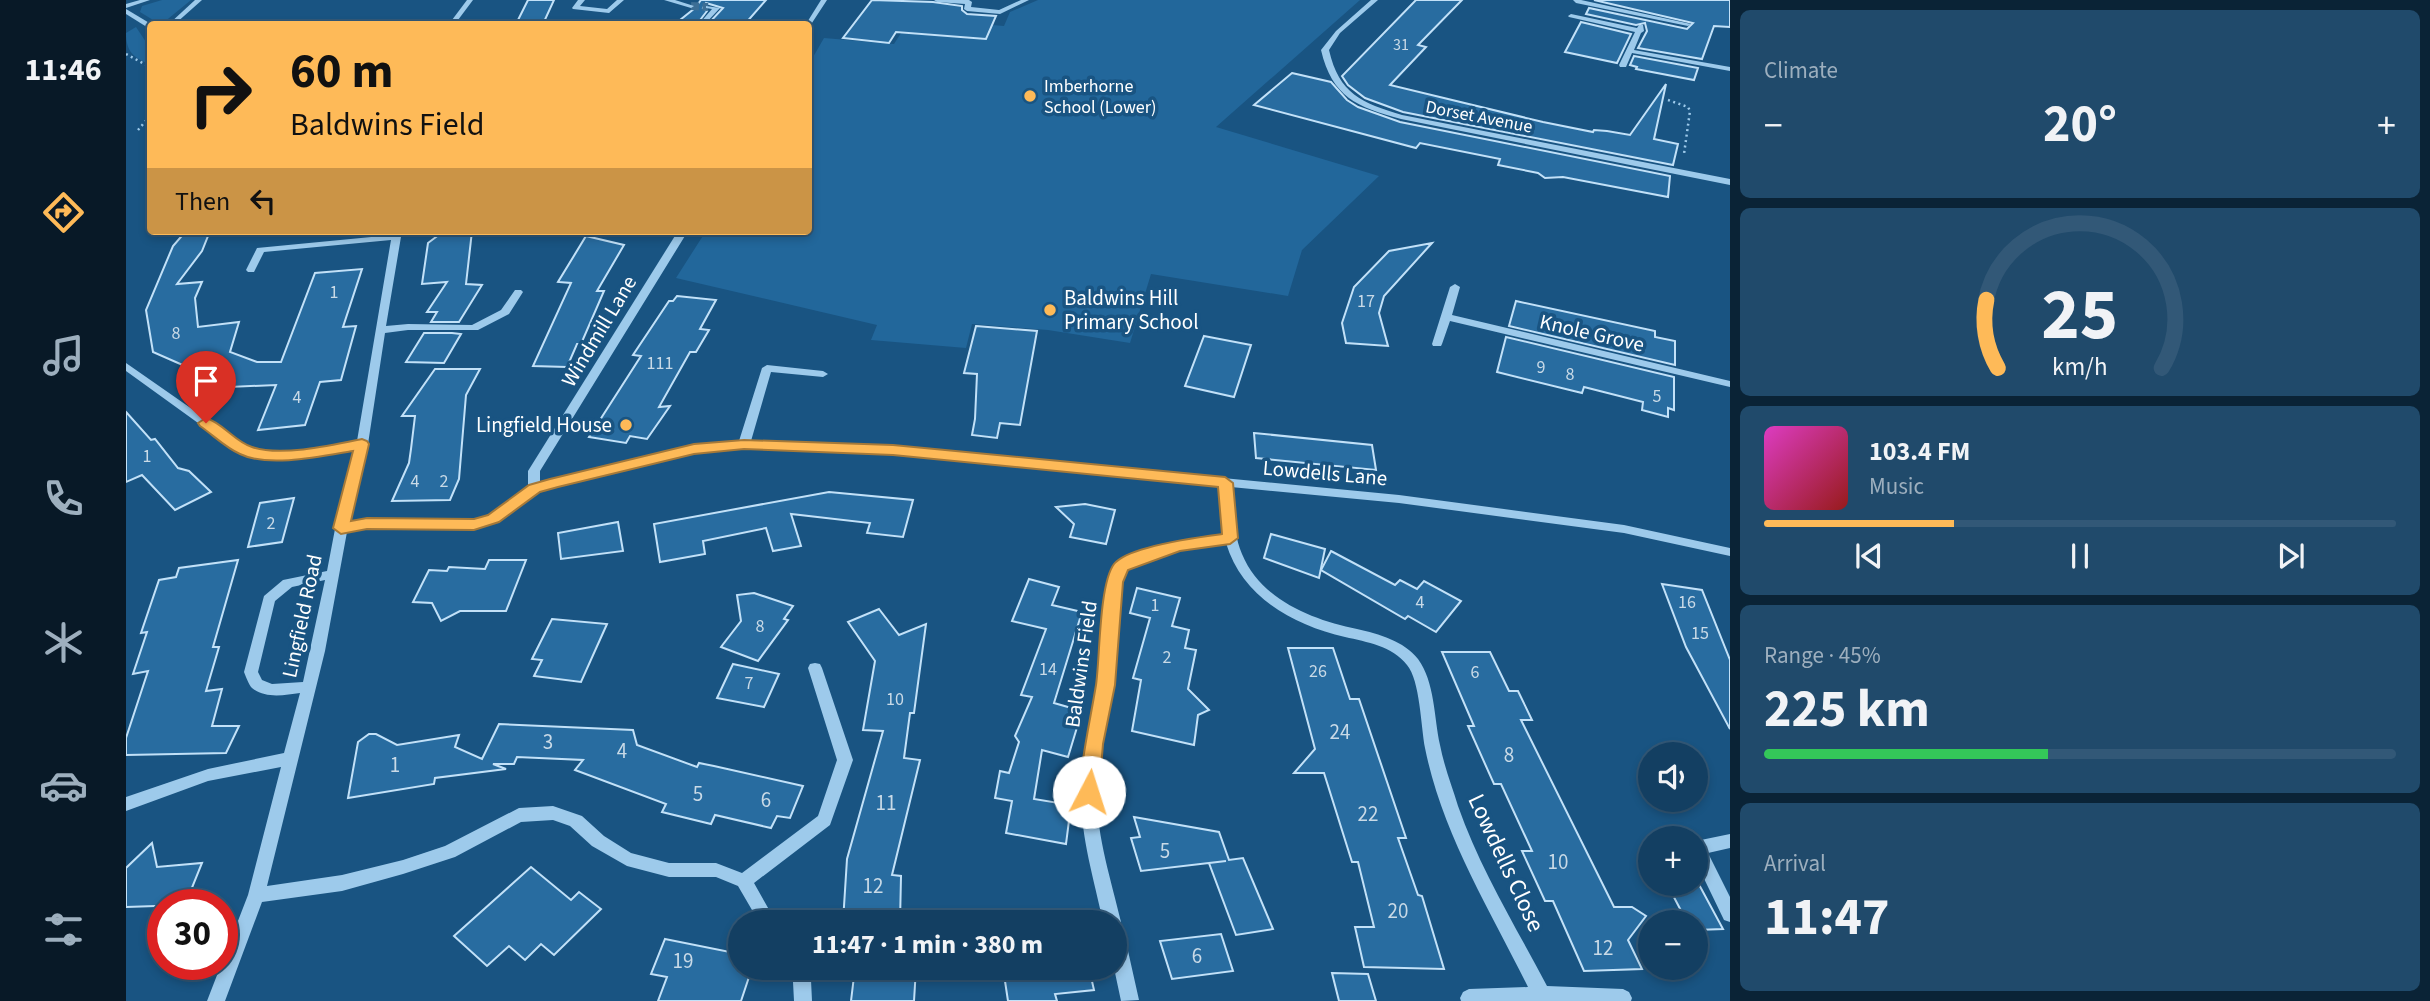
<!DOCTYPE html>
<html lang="en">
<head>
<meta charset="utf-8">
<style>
	:root { --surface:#133f62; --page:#204a6b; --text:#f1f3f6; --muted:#9dafbe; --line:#325877; --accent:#feba58 }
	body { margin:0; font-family:"Source Sans 3",sans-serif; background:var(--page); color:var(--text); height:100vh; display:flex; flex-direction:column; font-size:26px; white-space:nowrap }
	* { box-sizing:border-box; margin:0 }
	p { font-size:23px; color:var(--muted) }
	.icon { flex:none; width:38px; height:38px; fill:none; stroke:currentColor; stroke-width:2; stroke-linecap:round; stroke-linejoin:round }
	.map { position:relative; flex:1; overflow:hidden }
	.sheet { display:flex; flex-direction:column; gap:10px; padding:10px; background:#0a2336; width:700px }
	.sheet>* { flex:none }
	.top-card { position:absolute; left:21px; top:21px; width:665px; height:214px; border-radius:7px; box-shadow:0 4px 10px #0003,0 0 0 2px var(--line); background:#feba58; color:#111; overflow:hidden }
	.buttons { position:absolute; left:1512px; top:742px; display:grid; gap:14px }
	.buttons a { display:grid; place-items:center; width:70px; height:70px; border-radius:50%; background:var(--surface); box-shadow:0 4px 10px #0003,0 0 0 2px var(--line); font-size:35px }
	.speed { position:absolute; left:21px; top:889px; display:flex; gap:14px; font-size:35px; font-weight:700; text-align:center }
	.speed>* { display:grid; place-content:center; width:91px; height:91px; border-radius:50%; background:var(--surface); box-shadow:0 4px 10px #0003,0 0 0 2px var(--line); line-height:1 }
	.speed .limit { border:10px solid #d22; background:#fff; color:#111 }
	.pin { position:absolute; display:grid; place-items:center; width:60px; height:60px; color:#fff; margin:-72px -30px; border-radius:50% 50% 50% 0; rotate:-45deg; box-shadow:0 0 7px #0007 }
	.pin .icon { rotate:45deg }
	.me { position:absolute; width:77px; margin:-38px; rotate:5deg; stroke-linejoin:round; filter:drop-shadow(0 0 5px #0008) }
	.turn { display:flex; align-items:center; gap:24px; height:147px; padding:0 28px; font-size:32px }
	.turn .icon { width:91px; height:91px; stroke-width:2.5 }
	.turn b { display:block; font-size:49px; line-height:60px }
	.then { display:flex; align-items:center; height:66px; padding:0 28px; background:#0003; gap:14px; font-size:26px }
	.big { font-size:52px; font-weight:700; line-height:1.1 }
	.sheet .card { flex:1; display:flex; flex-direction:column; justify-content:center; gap:10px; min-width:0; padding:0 24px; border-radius:10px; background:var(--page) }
	.sheet .dial { align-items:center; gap:0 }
	.dial svg { height:182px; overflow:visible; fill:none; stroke:var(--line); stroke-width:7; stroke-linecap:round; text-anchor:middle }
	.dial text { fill:var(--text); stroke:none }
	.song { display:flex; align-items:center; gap:21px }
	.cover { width:84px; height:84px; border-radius:10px; background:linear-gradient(135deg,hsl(310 70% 55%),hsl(0 70% 35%)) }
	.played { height:7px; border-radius:4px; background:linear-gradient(90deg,var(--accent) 30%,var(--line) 30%) }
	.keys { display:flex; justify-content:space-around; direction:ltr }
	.heat { display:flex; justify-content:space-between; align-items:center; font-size:38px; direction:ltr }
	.charge { height:10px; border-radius:5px; background:linear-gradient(90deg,#34c759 45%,var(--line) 0) }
	.trip { position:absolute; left:602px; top:910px; width:399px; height:70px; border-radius:35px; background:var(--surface); box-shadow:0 4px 10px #0003,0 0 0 2px var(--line); font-weight:700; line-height:70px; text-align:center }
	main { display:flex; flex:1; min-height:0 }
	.tab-bar { display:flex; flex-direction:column; width:126px; justify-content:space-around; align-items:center; background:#081927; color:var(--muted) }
	.tab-bar .icon { width:49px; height:49px }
	.tab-bar .selected { color:var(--accent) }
	.tab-bar b { font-size:32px; color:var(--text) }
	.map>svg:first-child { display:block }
	.green { fill:#22679b }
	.building { fill:#286ca0; stroke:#c2e1f8; stroke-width:2 }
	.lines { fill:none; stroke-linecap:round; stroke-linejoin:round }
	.minor-tunnel { stroke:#3c6e95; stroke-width:8; stroke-dasharray:8 3.5; stroke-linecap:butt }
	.path { stroke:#9dcaeb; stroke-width:2.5; stroke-dasharray:2 3.5; stroke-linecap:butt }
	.minor { fill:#9dcaeb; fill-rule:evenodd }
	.route { fill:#feba58; stroke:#a57939; stroke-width:2 }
	.poi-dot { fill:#feba58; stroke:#195482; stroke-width:2.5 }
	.labels { text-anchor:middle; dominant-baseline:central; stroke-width:7; stroke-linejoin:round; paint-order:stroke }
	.far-number-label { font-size:16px; fill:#c9dae7 }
	.far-poi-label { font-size:18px; fill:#fff; stroke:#195482; text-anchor:start }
	.far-street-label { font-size:18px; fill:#fff; stroke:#195482 }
	.number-label { font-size:18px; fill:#c9dae7 }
	.poi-label { font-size:21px; fill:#fff; stroke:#195482; text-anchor:start }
	.street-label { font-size:21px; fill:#fff; stroke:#195482 }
	.near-number-label { font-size:21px; fill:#c9dae7 }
	.near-street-label { font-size:24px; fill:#fff; stroke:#195482 }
</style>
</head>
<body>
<main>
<nav class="tab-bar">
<b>11:46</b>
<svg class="icon selected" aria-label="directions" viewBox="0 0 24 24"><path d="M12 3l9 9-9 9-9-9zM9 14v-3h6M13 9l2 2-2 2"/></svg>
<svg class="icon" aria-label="music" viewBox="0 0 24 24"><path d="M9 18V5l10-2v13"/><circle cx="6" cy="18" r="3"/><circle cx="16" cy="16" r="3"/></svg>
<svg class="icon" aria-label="phone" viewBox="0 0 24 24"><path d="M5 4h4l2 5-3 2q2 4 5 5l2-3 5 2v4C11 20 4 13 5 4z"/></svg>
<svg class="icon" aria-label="climate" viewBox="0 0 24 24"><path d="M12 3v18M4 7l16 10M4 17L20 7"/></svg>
<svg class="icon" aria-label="car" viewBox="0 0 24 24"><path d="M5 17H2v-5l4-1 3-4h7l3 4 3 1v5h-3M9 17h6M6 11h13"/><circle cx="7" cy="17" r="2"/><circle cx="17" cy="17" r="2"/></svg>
<svg class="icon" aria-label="filters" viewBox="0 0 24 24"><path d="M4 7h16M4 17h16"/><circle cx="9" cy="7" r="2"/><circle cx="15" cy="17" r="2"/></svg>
</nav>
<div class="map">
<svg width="1604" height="1001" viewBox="0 0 1604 1001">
	<rect width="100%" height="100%" fill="#195482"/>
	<!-- green -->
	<g class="green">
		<polygon points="36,0 65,0 37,23 32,23 14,12 16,6"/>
		<polygon points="912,0 1234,0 1090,127 1253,176 1176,250 1162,296 1025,274 1004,343 922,330 846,324 840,348 745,340 751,325 550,278 580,231 682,231 683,64 698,38 768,44 775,33 860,39 866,25 878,26 884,12"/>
		<path d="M10 27 24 48V64C7 58 0 51 0 33Z"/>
	</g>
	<!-- building -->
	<g class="building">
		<polygon points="402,0 428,0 417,24 390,24"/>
		<polygon points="575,0 640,0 619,24 582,24 597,8 580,3 577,8 581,11 571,24 549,24 569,8"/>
		<polygon points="746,0 807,2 836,6 836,10 841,14 870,16 860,39 770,32 763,43 717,38"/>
		<polygon points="1290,0 1336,0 1292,45 1300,47 1264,85 1417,122 1467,132 1468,130 1481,131 1504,135 1540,84 1528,139 1552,144 1547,165 1277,112 1239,98 1222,85 1216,76"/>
		<polygon points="1468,0 1604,0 1604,27 1588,26 1576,59 1512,48 1521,31 1519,23 1510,25 1460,14 1463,8 1561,29 1567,23"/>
		<polygon points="1455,22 1505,34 1491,63 1439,52"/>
		<polygon points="1508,56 1572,68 1568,80 1510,69 1511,67 1504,65"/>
		<polygon points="1166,73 1205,82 1221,100 1232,107 1274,122 1544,176 1542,197 1437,177 1419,178 1412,173 1372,165 1374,159 1294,143 1290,148 1128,105"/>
		<polygon points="60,231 84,231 76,251 51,284 76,282 69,298 72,327 113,322 104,352 131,362 155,362 189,273 236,269 217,327 230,326 215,380 194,382 179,425 132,430 150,385 104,387 106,385 102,385 107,376 77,374 27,352 20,310 47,246"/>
		<polygon points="318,231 346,231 340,284 356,285 333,322 305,322 311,312 301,312 321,282 296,284 302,243"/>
		<polygon points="460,236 498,245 471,291 478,291 455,344 451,344 441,367 407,366 445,283 432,282"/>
		<polygon points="1306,243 1258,296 1253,313 1262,346 1220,343 1216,323 1228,287 1263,251"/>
		<polygon points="551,296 590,300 574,329 583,330 570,352 564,352 533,407 544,406 521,439 504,436 500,443 463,437 515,356 507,355 543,301 547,301"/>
		<polygon points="1390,301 1529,331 1529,337 1549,341 1549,365 1383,326"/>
		<polygon points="850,326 911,331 894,425 874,423 871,438 846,435 849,419 851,374 838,373"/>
		<polygon points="298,333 326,333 335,334 318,363 280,362"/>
		<polygon points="1078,336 1125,345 1108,397 1059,386"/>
		<polygon points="1380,337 1548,377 1548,410 1542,408 1542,417 1516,410 1517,402 1458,387 1456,393 1371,372"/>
		<polygon points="309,369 354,369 340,395 333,479 324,500 266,501 283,463 285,449 289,416 276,416"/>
		<polygon points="0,412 25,440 29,439 52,468 63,471 85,492 49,510 16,475 0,482"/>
		<polygon points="1128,433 1246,445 1250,470 1130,458"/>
		<polygon points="703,492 787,500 777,537 741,533 744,523 665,514 675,546 647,551 640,528 577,541 579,554 534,562 528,524"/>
		<polygon points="168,498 156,542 122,547 134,503"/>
		<polygon points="959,504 989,510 980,544 944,537 948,524 930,507"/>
		<polygon points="492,522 497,551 435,559 432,533"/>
		<polygon points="1145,534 1199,549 1193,578 1138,558"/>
		<polygon points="1205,551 1269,585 1274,580 1291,589 1298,581 1335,601 1310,632 1282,616 1279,619 1195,570"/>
		<polygon points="112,560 87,647 93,647 80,691 96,689 86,726 113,726 100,753 0,755 0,738 22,671 7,674 21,632 15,633 33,580 50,577 53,568"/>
		<polygon points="363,560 400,560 380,611 334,611 315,621 306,603 287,602 303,570 321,571 323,567 359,569"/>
		<polygon points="903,579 933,587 926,605 956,612 928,703 956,711 942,757 916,750 908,799 945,805 940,844 880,833 886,801 869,798 874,771 883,773 893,742 889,736 906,697 895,695 920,629 886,621"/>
		<polygon points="1536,584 1576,590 1604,660 1604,729 1560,647"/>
		<polygon points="1011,588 1054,598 1046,626 1063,630 1059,648 1070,650 1062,689 1083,710 1072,715 1068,745 1006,731 1015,680 1007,678 1024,618 1004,613"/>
		<polygon points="628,593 667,606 658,619 662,620 632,661 595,647 615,621 611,595"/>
		<polygon points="753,609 773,635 800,624 788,713 784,713 778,758 794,760 766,875 775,876 774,922 717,922 721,859 757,731 737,730 749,661 722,622"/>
		<polygon points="426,619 481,624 455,682 408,676 416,660 406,659"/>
		<polygon points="1162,648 1207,648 1224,699 1233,699 1280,838 1272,838 1292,895 1296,896 1318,969 1238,967 1229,927 1248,927 1232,862 1226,862 1198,773 1168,773 1189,749"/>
		<polygon points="1316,652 1364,652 1383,691 1392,691 1406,720 1395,720 1488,907 1506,907 1520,916 1502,940 1516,969 1458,971 1427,901 1419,901 1396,851 1406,851 1375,784 1368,784 1342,726 1348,726"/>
		<polygon points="607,664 653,674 638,707 591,698"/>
		<polygon points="373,724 507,730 511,745 571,767 573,763 588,766 677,786 664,818 651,816 645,828 589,815 585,824 536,812 540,804 449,770 457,760 391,757 388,764 367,764 380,769 309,778 308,784 222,798 232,742 243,734 250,734 271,745 333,735 329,747 356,759"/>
		<polygon points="1008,817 1093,832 1103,860 1117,858 1147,929 1110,935 1083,863 1100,861 1015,871 1005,838 1014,837"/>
		<polygon points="26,843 31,867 76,863 59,905 0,907 0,868"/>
		<polygon points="405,867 445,900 453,892 475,909 428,955 415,944 399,960 383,946 361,966 328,936"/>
		<polygon points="1570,879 1597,929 1570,930 1570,922 1561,922 1541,884 1570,884"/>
		<polygon points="1095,934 1107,971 1046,979 1034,941"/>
		<polygon points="539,939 614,954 614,968 626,968 615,1001 532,1001 541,977 525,974"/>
		<polygon points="729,968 790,968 788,1001 725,1001"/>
		<polygon points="877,968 963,968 968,990 929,994 931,1001 882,1001"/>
		<polygon points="1206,973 1242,974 1250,1001 1213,1001"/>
	</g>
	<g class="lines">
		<!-- minor-tunnel -->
		<polyline class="minor-tunnel" points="565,6 582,7"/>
		<!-- path -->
		<g class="path">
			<polyline points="0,54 24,67"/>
			<polyline points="1542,100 1562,107 1564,111 1558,154"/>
			<polyline points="12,130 24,116"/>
		</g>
		<!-- minor -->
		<g class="minor">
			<polygon points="14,0 24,0 0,8 0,4"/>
			<polygon points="69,0 76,0 49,24 43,24"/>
			<polygon points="341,0 347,0 329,24 323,24"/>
			<polygon points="452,0 459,0 454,6 481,9 491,0 498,0 483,13 447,9 446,8"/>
			<polygon points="538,0 549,0 568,6 565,8"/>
			<polygon points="695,0 701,0 682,29 682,24 680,24"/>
			<polygon points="808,0 843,0 846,2 845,7 873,10 895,0 903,0 874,14 841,11 838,9 839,4 811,2"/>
			<path d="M1245 0H1252L1214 33 1203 50C1213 94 1236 103 1276 115L1604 179V185L1275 119C1231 107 1206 97 1195 50L1210 31Z"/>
			<polygon points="1447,0 1455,0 1565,24 1562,26 1450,3"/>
			<polygon points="580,6 594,8 579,24 573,24 586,9 580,8"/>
			<polygon points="0,9 25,24 24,29 0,14"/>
			<polygon points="1445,14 1511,28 1513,25 1517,25 1518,31 1515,33 1508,50 1604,67 1604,71 1506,53 1500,67 1494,67 1493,65 1509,32 1443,17 1442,16"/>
			<path d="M266 231H276L260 326 282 324 346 325 375 310 389 290H395L397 292 383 314 352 330H282L259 333 242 444 223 523 241 520 348 521 363 516 402 487V471L552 231H562L414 471V483L568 445 613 441 636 368 641 365 697 371 702 374 697 377 645 372 625 441 767 446 1273 495 1498 525 1604 548V556L1498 533 1273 503 1105 487C1108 509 1107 533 1116 554 1135 600 1187 620 1231 629 1253 634 1278 641 1292 659 1309 682 1308 718 1314 745 1318 766 1326 786 1332 806 1354 869 1390 927 1421 986L1497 989 1503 992 1506 998 1505 1001H1335L1334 998 1337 992 1343 989 1402 987C1364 910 1316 833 1299 748 1295 727 1294 680 1281 665 1266 646 1241 642 1219 637 1167 625 1116 597 1100 543L1048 552 1001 569C989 603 992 639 988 675 984 713 971 752 971 791 970 835 985 879 995 922L993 926 998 933 1013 1000 995 1001 988 968 989 922H977C968 879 954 835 955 790 956 751 969 713 974 673 978 637 973 596 990 563L1048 543 1097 534 1093 486 767 454 618 448 568 453 432 485 412 492 371 522 348 529 241 528 221 532 199 651 141 886 216 875 277 860 319 846 393 808 427 806 456 816 478 836 505 853 543 863H590L616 873 692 816 711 760 682 668 684 664 689 663 694 664 696 668 727 760 704 825 628 883 650 922H633L612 886 590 877H543L501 866 466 846 444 826 427 820 395 822 329 857 277 874 216 891 136 902 99 1001H81L122 895 155 767 82 781 0 811V797L82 769 158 753 174 693C159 695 139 699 126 688 123 685 120 677 118 672L138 596 157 580 201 571 209 529 229 449 161 460 115 454 0 371V363L122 448 161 452 231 441 265 240 138 252 128 272H122L120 270 131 248 266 235ZM199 580 177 682 146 684 136 680 132 672 149 601 166 587Z"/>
			<polygon points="1329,284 1334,287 1326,315 1604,381 1604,387 1324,321 1316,344 1315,346 1307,346 1306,344 1324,287"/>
			<polygon points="1604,834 1604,848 1582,853 1604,897 1604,922 1598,920 1570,862 1570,841"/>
			<polygon points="660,968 679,968 685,980 686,1001 668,1001 667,982"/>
		</g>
	</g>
	<!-- route -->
	<path class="route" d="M80 418C97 423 109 442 126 447 154 457 207 445 236 439L241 441 243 444 225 521 241 518 348 519 362 515 403 485 424 479 568 444 618 440 767 445 1099 477 1107 483 1112 538 1104 544 1054 551 1002 570 997 582 989 685 977 744 973 792 970 798 963 800 956 798 953 792C956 756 964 721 970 685 974 658 973 584 988 564 1002 546 1073 537 1096 534L1092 487 767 455 618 449 568 454 432 487 414 492 373 522 348 530 241 529 215 534 207 528 227 451C197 456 142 468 114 454 100 448 87 435 74 426L72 423Z"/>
	<!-- markers -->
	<g class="poi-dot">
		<circle cx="904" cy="96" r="7"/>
		<circle cx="924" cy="310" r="7"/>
		<circle cx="500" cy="425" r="7"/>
	</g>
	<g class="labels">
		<!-- far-number labels -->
		<g class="far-number-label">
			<text x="1275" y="45">31</text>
		</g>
		<!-- far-poi labels -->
		<g class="far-poi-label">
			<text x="918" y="86">Imberhorne<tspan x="918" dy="21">School (Lower)</tspan></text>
		</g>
		<!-- far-street labels -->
		<g class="far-street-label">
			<text transform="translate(1353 117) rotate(11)">Dorset Avenue</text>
		</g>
		<!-- number labels -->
		<g class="number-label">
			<text x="208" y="292">1</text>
			<text x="1240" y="301">17</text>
			<text x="50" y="333">8</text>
			<text x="534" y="363">111</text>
			<text x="1415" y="367">9</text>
			<text x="1444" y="374">8</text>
			<text x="1531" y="396">5</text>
			<text x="171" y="397">4</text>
			<text x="21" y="456">1</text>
			<text x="289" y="481">4</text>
			<text x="318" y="481">2</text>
			<text x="145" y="523">2</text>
			<text x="1294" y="602">4</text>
			<text x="1561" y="602">16</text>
			<text x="1029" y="605">1</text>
			<text x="634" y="626">8</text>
			<text x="1574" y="633">15</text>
			<text x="1041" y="657">2</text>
			<text x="922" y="669">14</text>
			<text x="1192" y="671">26</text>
			<text x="1349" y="672">6</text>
			<text x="623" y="683">7</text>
			<text x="769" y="699">10</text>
		</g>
		<!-- poi labels -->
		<g class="poi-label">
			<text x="938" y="298">Baldwins Hill<tspan x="938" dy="24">Primary School</tspan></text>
			<text x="486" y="425" text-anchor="end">Lingfield House</text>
		</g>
		<!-- street labels -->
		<g class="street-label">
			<text transform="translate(473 331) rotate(-59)">Windmill Lane</text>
			<text transform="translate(1466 333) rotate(13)">Knole Grove</text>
			<text transform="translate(1199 473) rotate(5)">Lowdells Lane</text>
			<text transform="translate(176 616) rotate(-78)">Lingfield Road</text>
			<text transform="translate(955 664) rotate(-82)">Baldwins Field</text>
		</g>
		<!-- near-number labels -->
		<g class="near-number-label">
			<text x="1214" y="732">24</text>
			<text x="422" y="742">3</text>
			<text x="496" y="751">4</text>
			<text x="1383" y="755">8</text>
			<text x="269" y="765">1</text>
			<text x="572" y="794">5</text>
			<text x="640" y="800">6</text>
			<text x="760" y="803">11</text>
			<text x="1242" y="814">22</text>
			<text x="1039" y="851">5</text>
			<text x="1432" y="862">10</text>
			<text x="747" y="886">12</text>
			<text x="1272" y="911">20</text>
			<text x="1477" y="948">12</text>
			<text x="1071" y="956">6</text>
			<text x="557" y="961">19</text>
		</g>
		<!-- near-street labels -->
		<g class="near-street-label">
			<text transform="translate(1380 863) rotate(65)">Lowdells Close</text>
		</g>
	</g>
</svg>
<div class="buttons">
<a><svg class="icon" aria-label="sound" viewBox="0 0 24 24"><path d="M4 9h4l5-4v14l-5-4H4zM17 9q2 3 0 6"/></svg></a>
<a>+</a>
<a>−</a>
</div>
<div class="speed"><div class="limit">30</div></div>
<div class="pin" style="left:80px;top:423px;background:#d93025"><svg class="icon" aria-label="arrive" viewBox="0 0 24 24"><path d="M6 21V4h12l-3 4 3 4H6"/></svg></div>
<svg class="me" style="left:963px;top:792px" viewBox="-20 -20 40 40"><circle r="19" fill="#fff"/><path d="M0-13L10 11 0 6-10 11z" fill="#feba58"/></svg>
<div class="trip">11:47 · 1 min · 380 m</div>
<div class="top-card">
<div class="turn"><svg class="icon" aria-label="right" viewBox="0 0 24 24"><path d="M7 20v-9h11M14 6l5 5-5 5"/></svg><div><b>60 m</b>Baldwins Field</div></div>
<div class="then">Then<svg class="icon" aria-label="left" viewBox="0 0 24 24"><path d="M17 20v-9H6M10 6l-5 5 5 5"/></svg></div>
</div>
</div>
<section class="sheet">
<div class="card"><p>Climate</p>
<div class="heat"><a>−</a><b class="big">20°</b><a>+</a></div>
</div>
<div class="card dial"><svg viewBox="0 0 100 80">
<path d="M14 69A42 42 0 1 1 86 69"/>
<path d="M14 69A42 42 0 0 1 9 39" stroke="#feba58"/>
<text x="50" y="56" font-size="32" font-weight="700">25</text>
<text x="50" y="72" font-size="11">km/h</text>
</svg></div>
<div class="card">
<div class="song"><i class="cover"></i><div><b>103.4 FM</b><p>Music</p></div></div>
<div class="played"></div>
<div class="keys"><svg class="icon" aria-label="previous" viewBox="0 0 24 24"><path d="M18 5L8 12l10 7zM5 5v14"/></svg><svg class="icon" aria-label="pause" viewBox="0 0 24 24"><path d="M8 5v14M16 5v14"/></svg><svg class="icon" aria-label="next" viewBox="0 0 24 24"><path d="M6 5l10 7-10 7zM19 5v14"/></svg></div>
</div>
<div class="card"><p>Range · 45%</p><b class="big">225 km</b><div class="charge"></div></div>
<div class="card"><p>Arrival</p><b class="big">11:47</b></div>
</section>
</main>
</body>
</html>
